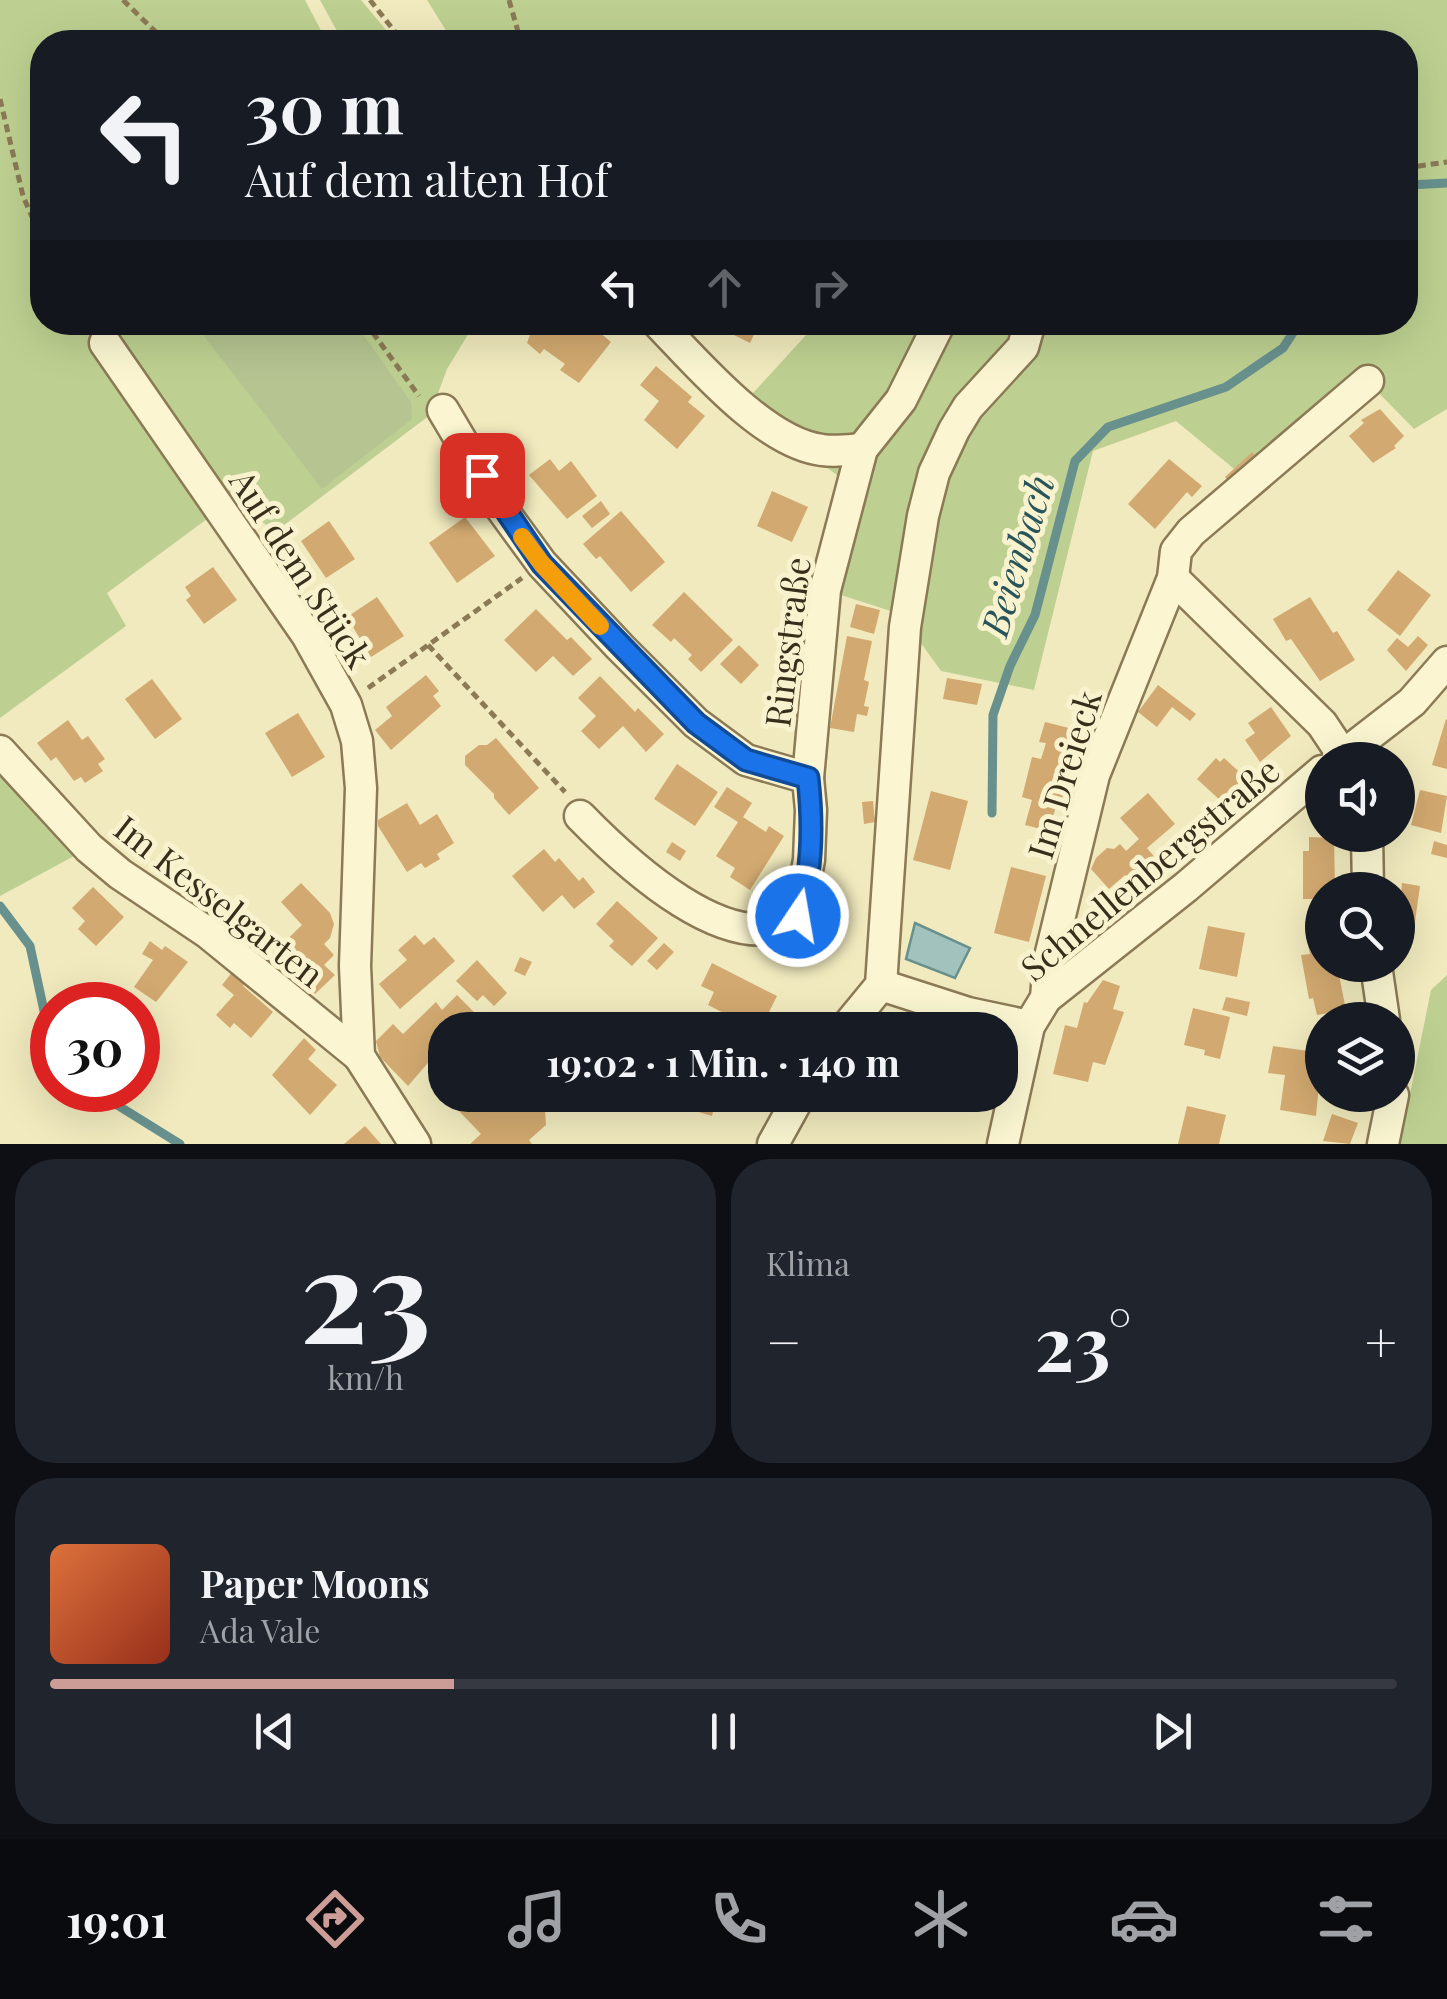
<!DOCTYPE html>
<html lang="de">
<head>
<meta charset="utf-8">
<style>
	:root { --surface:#171b24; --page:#20242c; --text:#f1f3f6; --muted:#9ea1a6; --line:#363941; --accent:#cc9d96 }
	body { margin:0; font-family:"Playfair Display",serif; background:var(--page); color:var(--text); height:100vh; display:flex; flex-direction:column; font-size:38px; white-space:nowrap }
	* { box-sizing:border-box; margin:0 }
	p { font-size:32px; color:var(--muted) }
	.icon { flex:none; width:55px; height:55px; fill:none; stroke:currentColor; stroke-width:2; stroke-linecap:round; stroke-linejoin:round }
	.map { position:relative; height:1144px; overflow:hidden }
	.sheet { display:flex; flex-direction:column; gap:15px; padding:15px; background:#0d0f14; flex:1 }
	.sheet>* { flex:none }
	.guide { position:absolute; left:30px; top:30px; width:1388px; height:305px; border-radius:40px; box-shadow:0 10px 40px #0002; background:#171b24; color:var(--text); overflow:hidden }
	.tools { position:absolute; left:1305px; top:742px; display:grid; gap:20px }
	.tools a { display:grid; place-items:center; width:110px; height:110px; border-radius:50%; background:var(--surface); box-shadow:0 10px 40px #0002; font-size:50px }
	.speed { position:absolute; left:30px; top:982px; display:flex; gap:20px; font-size:50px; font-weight:700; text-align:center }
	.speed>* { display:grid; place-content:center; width:130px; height:130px; border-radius:50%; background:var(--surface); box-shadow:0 10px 40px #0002; line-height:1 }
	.speed .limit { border:15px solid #d22; background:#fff; color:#111 }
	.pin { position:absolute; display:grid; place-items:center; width:85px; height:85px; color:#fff; margin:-42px; border-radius:20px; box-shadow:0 5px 15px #0006 }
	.me { position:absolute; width:110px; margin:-55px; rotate:12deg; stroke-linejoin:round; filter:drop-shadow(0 0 8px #0008) }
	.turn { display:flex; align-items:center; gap:35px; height:210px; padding:0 50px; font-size:45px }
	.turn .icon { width:130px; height:130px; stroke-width:2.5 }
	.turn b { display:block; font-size:70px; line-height:85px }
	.lanes { display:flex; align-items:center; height:95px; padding:0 50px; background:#0003; justify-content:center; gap:50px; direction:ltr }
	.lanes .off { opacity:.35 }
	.big { font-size:75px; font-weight:700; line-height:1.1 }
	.sheet .card { flex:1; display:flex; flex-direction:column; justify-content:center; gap:15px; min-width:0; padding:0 35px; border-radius:40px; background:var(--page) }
	.sheet .dial { align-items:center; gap:0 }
	.dial b { font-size:130px; line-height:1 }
	.song { display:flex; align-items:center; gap:30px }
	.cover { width:120px; height:120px; border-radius:15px; background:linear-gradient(135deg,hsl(20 70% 55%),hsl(10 70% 35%)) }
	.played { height:10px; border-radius:5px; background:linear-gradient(90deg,var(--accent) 30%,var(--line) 30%) }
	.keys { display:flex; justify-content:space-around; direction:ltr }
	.heat { display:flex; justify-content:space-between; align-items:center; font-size:55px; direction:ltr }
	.sheet .tiles { flex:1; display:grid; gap:15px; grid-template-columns:1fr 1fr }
	.card:last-child { grid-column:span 2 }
	.trip { position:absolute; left:428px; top:1012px; width:590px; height:100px; border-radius:40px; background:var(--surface); box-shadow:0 10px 40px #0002; font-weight:700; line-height:100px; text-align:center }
	.tabs { display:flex; height:160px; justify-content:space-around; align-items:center; background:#090b0e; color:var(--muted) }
	.tabs .icon { width:70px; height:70px }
	.tabs .current { color:var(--accent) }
	.tabs b { font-size:45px; color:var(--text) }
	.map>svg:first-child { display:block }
	.green { fill:#bed091 }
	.cemetery { fill:#b5c491 }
	.water { fill:#a2c2be; stroke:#68918d; stroke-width:2.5 }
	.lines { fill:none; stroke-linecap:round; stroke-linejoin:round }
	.stream { stroke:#68918d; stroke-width:9 }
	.building { fill:#d2a970 }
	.minor-casing { stroke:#8b7a55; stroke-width:35 }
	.path { stroke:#8b7a55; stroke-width:5; stroke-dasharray:8 5; stroke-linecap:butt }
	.minor { stroke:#fbf6d1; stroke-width:30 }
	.route-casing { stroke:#114b97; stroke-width:25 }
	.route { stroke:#1a73e8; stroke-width:18 }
	.slow { stroke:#f59e0b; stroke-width:18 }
	.labels { text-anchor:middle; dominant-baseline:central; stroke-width:10; stroke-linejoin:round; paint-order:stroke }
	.street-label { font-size:35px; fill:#392e1b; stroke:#f8f3ce }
	.water-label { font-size:38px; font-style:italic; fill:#29555a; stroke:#f8f3ce }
</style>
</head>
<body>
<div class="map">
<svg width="1447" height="1144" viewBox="0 0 1447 1144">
	<rect width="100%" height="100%" fill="#f1eabe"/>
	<!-- green -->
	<g class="green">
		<polygon points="0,0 305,0 327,42 42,42 42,322 475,323 447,369 430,415 275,532 234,499 107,593 126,626 0,718"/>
		<polygon points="320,0 361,0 396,42 343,42"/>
		<polygon points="427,0 1447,0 1447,409 1414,429 1368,382 1250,482 1176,421 1093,451 1034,690 941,671 900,614 819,588 841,478 742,405 817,323 1405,322 1405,42 450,42 452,40"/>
		<polygon points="0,751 89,848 0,896"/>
		<polygon points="1447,975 1447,1144 1400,1144 1431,990"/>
	</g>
	<!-- cemetery -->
	<polygon class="cemetery" points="194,323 355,323 411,402 412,419 322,489"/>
	<!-- water -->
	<polygon class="water" points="915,923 970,948 955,978 906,959"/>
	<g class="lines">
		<!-- stream -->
		<g class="stream">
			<polyline points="1405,188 1409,185 1447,183"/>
			<polyline points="992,813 993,715 1010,666 1035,615 1075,461 1108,427 1226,387 1283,348 1300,322"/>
			<polyline points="0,906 30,946 52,1048"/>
			<polyline points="93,1090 180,1144"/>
		</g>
	</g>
	<!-- building -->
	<g class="building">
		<polygon points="541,322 587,322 611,342 579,383 560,370 565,364 544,349 540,354 527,343 531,332 542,330"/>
		<polygon points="708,322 760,322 750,343"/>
		<polygon points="656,366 692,397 688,402 705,416 677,449 644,420 659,401 640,385"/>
		<polygon points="1380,409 1404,436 1394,446 1396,448 1373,463 1349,436 1364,423 1361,420"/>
		<polygon points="1252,452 1260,461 1233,486 1225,477"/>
		<polygon points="550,459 559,471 571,461 597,496 567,519 529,475"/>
		<polygon points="1169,459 1202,486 1192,497 1187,492 1155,529 1128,504"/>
		<polygon points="772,491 808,507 792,542 757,526"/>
		<polygon points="601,501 610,514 592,528 582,516"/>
		<polygon points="621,511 665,562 631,592 600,556 596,559 583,544"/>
		<polygon points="465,517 495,556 457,583 429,543"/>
		<polygon points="329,521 355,559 326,578 301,541"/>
		<polygon points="213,567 237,600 204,624 186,600 191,596 185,587"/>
		<polygon points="1398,570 1431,595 1400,636 1367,610"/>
		<polygon points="684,592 733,640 701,672 688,659 692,655 674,638 671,642 652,625"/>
		<polygon points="377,597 404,636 371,657 347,617"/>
		<polygon points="1310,597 1333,633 1337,631 1355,660 1320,681 1291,639 1286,641 1273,619"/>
		<polygon points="856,604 880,610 874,634 850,627"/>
		<polygon points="536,609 567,640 571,637 592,659 573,676 553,656 536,672 504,640"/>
		<polygon points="847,636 872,641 864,680 869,682 864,706 869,707 867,716 857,714 854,732 830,728"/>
		<polygon points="1418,636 1428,645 1406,671 1387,650 1397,638 1408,647"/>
		<polygon points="739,645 759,665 741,684 720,664"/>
		<polygon points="426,675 439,691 433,696 441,706 391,750 375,730 392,716 386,707"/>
		<polygon points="600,676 635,712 638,708 664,734 646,752 623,726 599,749 581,731 596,716 578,698"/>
		<polygon points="947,678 982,684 977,705 943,699"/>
		<polygon points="152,679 182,719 155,739 125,699"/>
		<polygon points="1158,685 1196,714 1190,721 1172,707 1157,727 1138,712"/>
		<polygon points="1271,707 1291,736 1260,762 1245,740 1255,733 1248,723"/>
		<polygon points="298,713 325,757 292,777 265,733"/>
		<polygon points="1446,719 1447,720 1447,769 1432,765"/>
		<polygon points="68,720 82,740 88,736 105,759 98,764 103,771 85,783 81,777 74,781 56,757 51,761 37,743"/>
		<polygon points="1045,722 1081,731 1060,807 1056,806 1049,831 1025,825 1032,800 1022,797 1032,757 1041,759 1046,743 1039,742"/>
		<polygon points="496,738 539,788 509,815 494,798 494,794 465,765 465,756 479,745 487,745"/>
		<polygon points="1216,758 1220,762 1224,758 1245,777 1222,802 1197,779"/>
		<polygon points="677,764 718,792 695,826 654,799"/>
		<polygon points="727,787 752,803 743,817 766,832 769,826 784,836 750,890 730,877 735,868 716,856 738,822 714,807"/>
		<polygon points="1420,790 1447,796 1441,833 1411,825"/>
		<polygon points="931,791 968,801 950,870 913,860"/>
		<polygon points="1148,793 1175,824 1147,848 1162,866 1137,888 1125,875 1109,889 1091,869 1096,858 1107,848 1114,849 1120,844 1126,851 1139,839 1120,818"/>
		<polygon points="873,801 875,822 864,824 862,802"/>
		<polygon points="407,803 420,825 437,814 454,843 437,854 440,859 425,868 421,863 407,872 378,826 378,820"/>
		<polygon points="1309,837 1334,838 1335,890 1322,890 1322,899 1303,899 1303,851 1309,851"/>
		<polygon points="1434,841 1447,845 1447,858 1431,854"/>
		<polygon points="672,842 686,851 680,861 666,852"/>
		<polygon points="544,849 555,862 559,858 579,881 583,877 595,892 574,909 562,895 543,912 512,876"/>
		<polygon points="1011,867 1046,876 1029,942 994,933"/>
		<polygon points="301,883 330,913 334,924 330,938 324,944 334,955 324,965 335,975 315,994 305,984 302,986 272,954 302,925 281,902"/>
		<polygon points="1402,883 1420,886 1413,936 1407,935 1408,929 1398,927"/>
		<polygon points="93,887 124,917 96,946 78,929 85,921 72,908"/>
		<polygon points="617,901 658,938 632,966 609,946 614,941 596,924"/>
		<polygon points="1208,926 1245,933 1237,977 1199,969"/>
		<polygon points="1322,934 1322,965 1337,965 1346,1010 1317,1015 1313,998 1309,999 1301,955 1310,954 1306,936"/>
		<polygon points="415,935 424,945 434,937 455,961 400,1009 379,984 407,960 398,950"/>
		<polygon points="150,941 162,950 165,946 188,962 156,1002 134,987 153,960 142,954"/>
		<polygon points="664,943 674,952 657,970 647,961"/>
		<polygon points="520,957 532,962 525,976 514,971"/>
		<polygon points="477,960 507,993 494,1006 483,995 477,1001 456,981"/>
		<polygon points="712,963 777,996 766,1018 755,1012 749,1026 708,1005 714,992 701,986"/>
		<polygon points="233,971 246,982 243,986 273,1012 251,1038 234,1023 230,1028 216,1015 234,995 222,985"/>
		<polygon points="1103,980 1120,986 1113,1009 1124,1012 1105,1065 1093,1062 1088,1082 1053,1074 1065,1025 1077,1028 1084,1002 1087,1003"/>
		<polygon points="457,995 492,1030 445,1030 445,1058 439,1050 408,1086 380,1057 376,1041 393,1024 403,1034 436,1002 442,1010"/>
		<polygon points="1226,997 1250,1002 1247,1016 1222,1010"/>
		<polygon points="1193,1008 1230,1017 1220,1059 1204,1055 1205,1050 1184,1045"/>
		<polygon points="581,1014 602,1028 606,1021 621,1030 571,1030"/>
		<polygon points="304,1038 316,1050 308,1059 337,1085 310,1115 272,1075"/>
		<polygon points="1273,1046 1322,1053 1316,1116 1280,1110 1285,1075 1268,1073"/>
		<polygon points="445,1075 445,1095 544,1095 546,1125 529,1140 532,1144 470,1144 481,1134 434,1085"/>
		<polygon points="677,1095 717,1095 712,1116 675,1105"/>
		<polygon points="941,1095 977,1095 974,1112 939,1105"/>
		<polygon points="1187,1106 1226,1115 1219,1144 1178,1144"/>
		<polygon points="1332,1114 1358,1123 1350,1144 1323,1141"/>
		<polygon points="365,1126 381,1144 344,1144"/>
	</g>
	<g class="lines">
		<defs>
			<g id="minor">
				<path d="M657 322C697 363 764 443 822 450 835 452 849 450 862 449"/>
				<polyline points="105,343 307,635 346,705 357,741 361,788 355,966 359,1056 415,1144"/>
				<polyline points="443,410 501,508 542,564 620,647 696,723 746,760 808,778"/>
				<polyline points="1173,578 1322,724 1346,760"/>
				<polyline points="0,751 89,848 120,874 208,933 359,1056"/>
				<polyline points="1337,760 1412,702 1447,662"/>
				<path d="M580 816C624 861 733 965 798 917L809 860 811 810 808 778 825 590 862 449 901 400 940 322"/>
				<polyline points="1367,835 1368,890"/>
				<polyline points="1376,965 1384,1020"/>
				<polyline points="881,985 968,1013 1029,1026"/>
				<polyline points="1046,998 1049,961 1094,775 1173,578 1176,551 1191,532 1368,381"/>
				<polyline points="844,1030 881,985 905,627 923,516 934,473 954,430 968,407 1023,347 1030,322"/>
				<polyline points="773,1144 800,1095"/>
				<polyline points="1003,1144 1029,1026 1046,998 1186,887 1322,771"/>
				<polyline points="1383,1144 1393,1095"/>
			</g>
		</defs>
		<!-- minor casing -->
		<use href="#minor" class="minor-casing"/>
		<!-- path -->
		<g class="path">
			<polyline points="123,0 166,42"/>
			<polyline points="370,0 403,42"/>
			<polyline points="509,0 521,42"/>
			<polyline points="0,99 23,196 42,240"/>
			<polyline points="1405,168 1447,162"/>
			<polyline points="365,322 419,396"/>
			<polyline points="428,645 565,792"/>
			<polyline points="368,688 522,578"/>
		</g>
		<!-- minor -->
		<use href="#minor" class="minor"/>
	</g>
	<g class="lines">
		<defs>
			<path id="route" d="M482 475 542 564 696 723 746 760 808 778C813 823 813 873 798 916"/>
		</defs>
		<!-- route casing -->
		<use href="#route" class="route-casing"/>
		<!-- route -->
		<use href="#route" class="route"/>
		<!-- slow -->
		<polyline class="slow" points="522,537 542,564 600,626"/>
	</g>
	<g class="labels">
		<!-- street labels -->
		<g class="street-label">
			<text transform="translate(302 568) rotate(57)">Auf dem Stück</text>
			<text transform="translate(786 642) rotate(-83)">Ringstraße</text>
			<text transform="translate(1063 774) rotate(-73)">Im Dreieck</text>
			<text transform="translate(1149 868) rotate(-40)">Schnellenbergstraße</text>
			<text transform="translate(220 900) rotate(38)">Im Kesselgarten</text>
		</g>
		<!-- water labels -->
		<g class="water-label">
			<text transform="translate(1016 555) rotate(-73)">Beienbach</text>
		</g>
	</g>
</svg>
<div class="tools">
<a><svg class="icon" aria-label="sound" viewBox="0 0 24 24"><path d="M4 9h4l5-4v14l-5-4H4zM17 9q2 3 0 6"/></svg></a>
<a><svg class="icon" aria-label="search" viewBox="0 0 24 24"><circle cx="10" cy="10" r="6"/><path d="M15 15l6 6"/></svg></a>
<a><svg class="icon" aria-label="layers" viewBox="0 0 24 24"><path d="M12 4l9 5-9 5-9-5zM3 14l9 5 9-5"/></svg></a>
</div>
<div class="speed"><div class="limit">30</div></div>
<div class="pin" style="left:482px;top:475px;background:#d93025"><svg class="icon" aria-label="arrive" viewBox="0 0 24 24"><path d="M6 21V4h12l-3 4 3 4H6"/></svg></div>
<svg class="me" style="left:798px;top:916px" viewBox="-20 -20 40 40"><circle r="17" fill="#1a73e8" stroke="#fff" stroke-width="3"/><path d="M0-11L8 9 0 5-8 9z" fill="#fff"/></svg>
<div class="trip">19:02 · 1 Min. · 140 m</div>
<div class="guide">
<div class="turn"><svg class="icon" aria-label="left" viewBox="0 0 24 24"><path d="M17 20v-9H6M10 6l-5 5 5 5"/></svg><div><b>30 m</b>Auf dem alten Hof</div></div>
<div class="lanes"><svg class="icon" aria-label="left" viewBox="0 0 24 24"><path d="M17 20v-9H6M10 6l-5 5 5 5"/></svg><svg class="icon off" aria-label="ahead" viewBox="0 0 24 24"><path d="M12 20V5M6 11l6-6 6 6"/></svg><svg class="icon off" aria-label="right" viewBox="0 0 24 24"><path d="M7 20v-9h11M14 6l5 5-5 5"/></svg></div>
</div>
</div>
<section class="sheet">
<div class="tiles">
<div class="card dial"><b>23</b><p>km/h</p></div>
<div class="card"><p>Klima</p>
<div class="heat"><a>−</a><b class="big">23°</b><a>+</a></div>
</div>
<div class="card">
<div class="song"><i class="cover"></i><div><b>Paper Moons</b><p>Ada Vale</p></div></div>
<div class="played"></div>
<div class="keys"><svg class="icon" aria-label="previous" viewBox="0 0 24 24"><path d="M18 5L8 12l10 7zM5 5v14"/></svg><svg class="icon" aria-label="pause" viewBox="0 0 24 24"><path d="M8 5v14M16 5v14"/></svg><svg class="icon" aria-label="next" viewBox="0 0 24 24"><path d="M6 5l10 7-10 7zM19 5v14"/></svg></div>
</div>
</div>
</section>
<nav class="tabs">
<b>19:01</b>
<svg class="icon current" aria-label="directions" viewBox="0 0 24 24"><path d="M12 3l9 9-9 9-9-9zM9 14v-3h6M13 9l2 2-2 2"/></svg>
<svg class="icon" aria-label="music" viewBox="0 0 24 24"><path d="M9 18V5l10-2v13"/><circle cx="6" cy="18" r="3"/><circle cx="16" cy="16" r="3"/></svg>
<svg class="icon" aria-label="phone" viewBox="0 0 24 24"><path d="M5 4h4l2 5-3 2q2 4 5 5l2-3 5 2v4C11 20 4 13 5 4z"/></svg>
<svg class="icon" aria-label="climate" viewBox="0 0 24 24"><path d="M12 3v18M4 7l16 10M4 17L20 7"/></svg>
<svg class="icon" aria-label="car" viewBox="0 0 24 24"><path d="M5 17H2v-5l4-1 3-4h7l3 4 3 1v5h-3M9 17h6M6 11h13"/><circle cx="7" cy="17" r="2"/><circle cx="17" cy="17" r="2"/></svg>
<svg class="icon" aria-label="filters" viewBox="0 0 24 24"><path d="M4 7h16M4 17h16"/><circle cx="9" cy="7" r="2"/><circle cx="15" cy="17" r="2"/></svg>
</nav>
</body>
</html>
